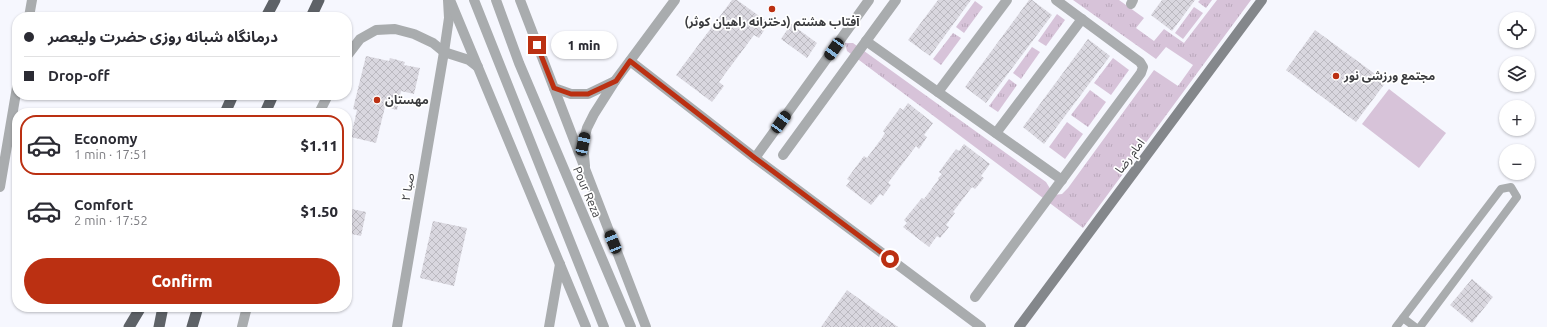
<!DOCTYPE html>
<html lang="en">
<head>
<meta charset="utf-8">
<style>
  :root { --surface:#fff; --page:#f2f2f3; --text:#2b2b33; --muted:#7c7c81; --line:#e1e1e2; --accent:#bb3012 }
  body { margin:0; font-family:Ubuntu,"Noto Sans Arabic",sans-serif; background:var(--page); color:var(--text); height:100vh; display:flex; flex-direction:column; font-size:15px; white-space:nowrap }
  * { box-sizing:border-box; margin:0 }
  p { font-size:13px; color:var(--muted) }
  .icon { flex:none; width:22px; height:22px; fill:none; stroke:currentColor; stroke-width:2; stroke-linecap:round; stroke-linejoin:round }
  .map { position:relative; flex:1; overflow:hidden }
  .side { position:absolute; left:12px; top:108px; width:340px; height:204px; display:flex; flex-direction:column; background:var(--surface); border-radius:16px; box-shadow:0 1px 3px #0004 }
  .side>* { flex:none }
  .guide { position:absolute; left:12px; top:12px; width:340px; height:88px; border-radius:16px; box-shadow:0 1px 3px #0004; display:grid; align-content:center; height:88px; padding:0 12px; background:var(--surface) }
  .fabs { position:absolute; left:1499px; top:12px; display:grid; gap:8px }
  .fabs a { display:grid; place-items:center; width:36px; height:36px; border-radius:50%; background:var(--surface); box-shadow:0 1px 3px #0004; font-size:20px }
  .end { position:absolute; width:18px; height:18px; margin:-9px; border:5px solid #bb3012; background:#fff; box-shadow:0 0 0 2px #fff }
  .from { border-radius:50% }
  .bubble { position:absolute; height:28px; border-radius:14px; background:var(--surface); box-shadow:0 1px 3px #0004; font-size:13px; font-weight:800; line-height:28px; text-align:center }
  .car { position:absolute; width:12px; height:24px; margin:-12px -6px; border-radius:5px; box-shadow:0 0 3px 1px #0007; background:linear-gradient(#222 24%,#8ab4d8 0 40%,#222 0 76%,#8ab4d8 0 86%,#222 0) }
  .guide b { display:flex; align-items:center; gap:14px; height:38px; font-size:15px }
  .guide b+b { border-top:1px solid var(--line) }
  .guide i { width:10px; height:10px; background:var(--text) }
  ul { padding:7px 0 0; list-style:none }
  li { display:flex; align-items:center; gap:12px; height:60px; margin:0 8px 6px; padding:0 4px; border:2px solid transparent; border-radius:16px }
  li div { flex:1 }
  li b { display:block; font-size:15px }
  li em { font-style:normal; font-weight:800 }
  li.active { border-color:var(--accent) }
  li>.icon { width:36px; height:36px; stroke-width:1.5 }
  .primary-button { display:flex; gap:8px; margin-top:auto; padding:8px 12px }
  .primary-button a { flex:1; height:46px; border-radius:24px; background:var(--accent); color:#fff; font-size:16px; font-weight:800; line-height:46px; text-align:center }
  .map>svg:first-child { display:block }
  .grass { fill:url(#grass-tufts) }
  .pitch { fill:#d7c3d9 }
  .building { fill:url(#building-cross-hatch) }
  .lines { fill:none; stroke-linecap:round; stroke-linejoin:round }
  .service { stroke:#a9acae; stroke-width:8 }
  .minor { stroke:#a9acae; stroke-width:10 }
  .tertiary { stroke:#a9acae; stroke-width:10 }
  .secondary { stroke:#84878b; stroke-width:10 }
  .trunk { stroke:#5e6267; stroke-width:11 }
  .route { stroke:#bb3012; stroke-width:5 }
  .poi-dot { fill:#bb3012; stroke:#fff; stroke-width:1.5 }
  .labels { text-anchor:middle; stroke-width:3.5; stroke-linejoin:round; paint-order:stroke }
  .poi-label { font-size:12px; font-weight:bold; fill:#3b3c3f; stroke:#fff; text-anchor:start }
  .street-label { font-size:12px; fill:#3b3c3f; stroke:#fff }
</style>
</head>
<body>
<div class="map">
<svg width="1547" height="327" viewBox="0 0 1547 327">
  <defs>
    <pattern id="grass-tufts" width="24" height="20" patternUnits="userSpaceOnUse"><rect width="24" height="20" fill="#d7c3d9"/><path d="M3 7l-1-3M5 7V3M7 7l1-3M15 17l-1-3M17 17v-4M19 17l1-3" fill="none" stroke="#b9a8bb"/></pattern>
    <pattern id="building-cross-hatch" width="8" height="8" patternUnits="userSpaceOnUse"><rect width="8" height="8" fill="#d9d7df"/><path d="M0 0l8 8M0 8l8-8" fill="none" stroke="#bbb9c0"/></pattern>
  </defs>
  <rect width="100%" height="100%" fill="#f6f7fe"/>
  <g class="grass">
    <path d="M1073 0H1119L1144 18 1136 28 1154 41 1164 29 1184 43 1217 0H1251L1083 228 847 51 845 43H853L1046 182 1054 195 1062 194 1068 188 1154 70 1178 86 1193 65 1166 47 1156 59Z"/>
    <path d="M1200 0H1212L1206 8 1198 2Z"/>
    <path d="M975 1 983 7 964 33 956 27Z"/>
    <path d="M1194 7 1203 13 1183 39 1175 33Z"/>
    <path d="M1057 14 1065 20 1046 46 1038 41Z"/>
    <path d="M953 33 961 38 941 65 933 59Z"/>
    <path d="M1032 47 1040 52 1021 79 1013 73Z"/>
    <path d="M1113 58 1129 70 1111 95 1094 83Z"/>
    <path d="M1009 79 1017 85 998 112 989 106Z"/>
    <path d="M1090 90 1106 102 1088 127 1071 115Z"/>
    <path d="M1067 122 1083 134 1065 159 1049 147Z"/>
  </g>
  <path class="pitch" d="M1389 89 1446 133 1419 168 1362 124Z"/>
  <g class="building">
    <path d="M732 0H737L769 23 759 38 754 35 719 82 724 86 712 102 676 75Z"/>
    <path d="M938 0H971L930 56 908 40Z"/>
    <path d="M1029 0H1032L1052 15 986 103 965 87Z"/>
    <path d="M1162 0H1195L1172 31 1151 15Z"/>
    <path d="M791 24 817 43 807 58 781 39Z"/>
    <path d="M1315 30 1386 82 1356 122 1286 70Z"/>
    <path d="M1088 39 1110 56 1044 144 1023 127Z"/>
    <path d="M366 56 389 61 390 58 405 62 404 65 420 68 414 94 401 91 397 110 385 107 376 143 351 137 357 110 353 109Z"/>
    <path d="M908 103 933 123 924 135 927 137 919 149 916 146 897 171 888 183 891 185 883 196 880 194 871 205 846 186 850 181 847 179 864 156 867 158 882 138 885 133 883 131 900 108 903 110Z"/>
    <path d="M964 144 990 164 981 176 984 178 975 189 972 187 953 212 955 213 946 225 949 227 940 238 937 236 929 247 903 227 907 223 904 220 922 198 924 199 939 179 938 178 942 174 939 172 956 149 959 151Z"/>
    <path d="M347 208 366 212 361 236 347 233Z"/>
    <path d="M433 221 467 228 454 286 420 278Z"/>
    <path d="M1472 279 1493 297 1472 323 1450 305Z"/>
    <path d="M847 290 898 327H821Z"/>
  </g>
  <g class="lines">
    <g class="service">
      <path d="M1403 318 1415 327"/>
      <path d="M1396 327 1501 189 1511 187 1517 197 1420 327"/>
    </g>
    <g class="minor">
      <path d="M1131 4 1133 0"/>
      <path d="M29 17 32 0"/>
      <path d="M866 41 1062 180"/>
      <path d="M347 56 360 39 376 30 395 29 414 34 433 43 444 52 469 60 478 67"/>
      <path d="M630 61 755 158 981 327"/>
      <path d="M554 88 571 94H588L615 81"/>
      <path d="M938 92 1007 0"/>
      <path d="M319 113 328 95"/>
      <path d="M996 133 1082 19"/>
      <path d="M783 155 896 0"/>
      <path d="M755 158 869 0"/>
      <path d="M585 166 583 144 587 128 594 114 615 81 675 0"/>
      <path d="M0 187 17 87"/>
      <path d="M975 297 1141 73 1143 67 1140 62 1056 0"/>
      <path d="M242 327 247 307"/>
      <path d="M397 327 444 52 449 18 448 0"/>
      <path d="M549 327 560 264"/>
    </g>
    <g class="tertiary">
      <path d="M450 0 586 327"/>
      <path d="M474 0 604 327"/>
      <path d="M496 0 519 63 631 327"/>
      <path d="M520 0 646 327"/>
    </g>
    <path class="secondary" d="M1019 327 1262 0"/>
    <g class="trunk">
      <path d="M266 17 275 0"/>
      <path d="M311 17 319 0"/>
      <path d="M225 113 233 95"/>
      <path d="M265 113 273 95"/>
      <path d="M129 327 141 307"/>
      <path d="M159 327 163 307"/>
      <path d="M192 327 198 307"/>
    </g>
  </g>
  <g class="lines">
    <path class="route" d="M537 45 554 88 571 94H588L616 81 630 61 755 158 890 259"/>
  </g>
  <g class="poi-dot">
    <circle cx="772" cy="9" r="4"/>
    <circle cx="1336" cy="76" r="4"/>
    <circle cx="377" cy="100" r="4"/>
  </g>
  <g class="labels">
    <g class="poi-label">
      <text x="772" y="26" text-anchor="middle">آفتاب هشتم (دخترانه راهیان کوثر)</text>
      <text x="1344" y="80">مجتمع ورزشی نور</text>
      <text x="385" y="104">مهستان</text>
    </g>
    <g class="street-label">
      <text transform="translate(1130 156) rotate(-53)" y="4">امام رضا</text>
      <text transform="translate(408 187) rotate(-80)" y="4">صبا ۲</text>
      <text transform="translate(587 192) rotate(67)" y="4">Pour Reza</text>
    </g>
  </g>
</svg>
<div class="fabs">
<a><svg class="icon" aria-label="locate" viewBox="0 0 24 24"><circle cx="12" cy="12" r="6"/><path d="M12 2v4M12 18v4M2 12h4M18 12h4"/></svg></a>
<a><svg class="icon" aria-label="layers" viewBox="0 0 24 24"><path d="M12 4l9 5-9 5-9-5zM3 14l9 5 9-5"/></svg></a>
<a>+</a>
<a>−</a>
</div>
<i class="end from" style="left:890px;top:259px"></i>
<i class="end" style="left:537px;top:45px"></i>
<div class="bubble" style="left:551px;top:31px;width:66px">1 min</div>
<i class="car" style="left:834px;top:49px;rotate:215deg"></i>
<i class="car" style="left:781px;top:122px;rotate:36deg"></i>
<i class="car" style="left:583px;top:144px;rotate:12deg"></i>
<i class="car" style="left:613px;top:242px;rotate:338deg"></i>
<div class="guide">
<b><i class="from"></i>درمانگاه شبانه روزی حضرت ولیعصر</b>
<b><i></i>Drop-off</b>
</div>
<section class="side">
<ul>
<li class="active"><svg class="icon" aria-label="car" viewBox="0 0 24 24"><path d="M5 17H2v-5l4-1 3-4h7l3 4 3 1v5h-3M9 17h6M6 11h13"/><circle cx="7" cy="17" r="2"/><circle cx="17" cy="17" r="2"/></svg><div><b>Economy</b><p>1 min · 17:51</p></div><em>$1.11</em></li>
<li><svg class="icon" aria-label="car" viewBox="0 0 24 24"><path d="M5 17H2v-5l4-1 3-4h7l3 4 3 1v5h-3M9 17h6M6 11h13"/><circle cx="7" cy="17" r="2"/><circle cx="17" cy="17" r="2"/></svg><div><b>Comfort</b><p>2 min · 17:52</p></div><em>$1.50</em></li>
</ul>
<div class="primary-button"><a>Confirm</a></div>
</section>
</div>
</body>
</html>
